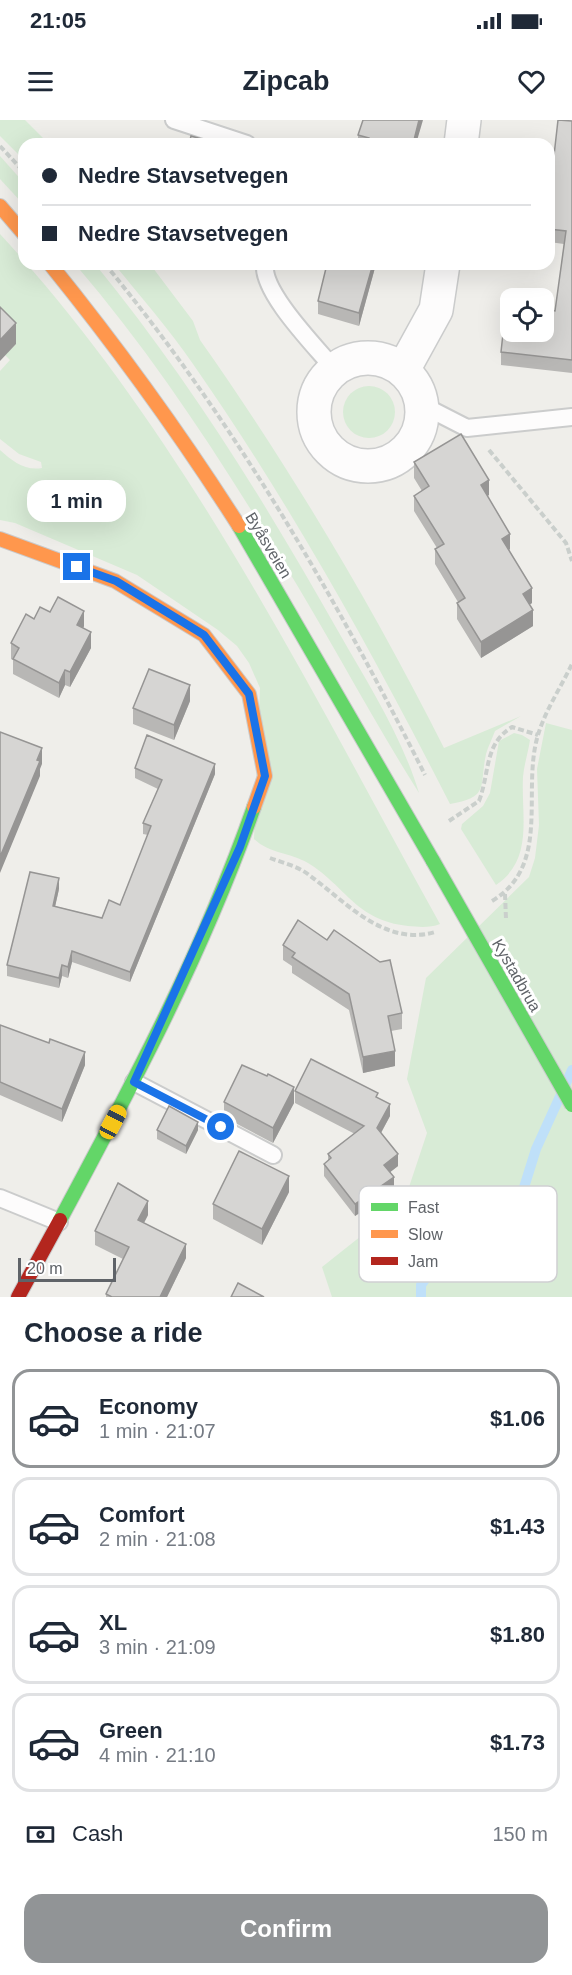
<!DOCTYPE html>
<html lang="en">
<head>
<meta charset="utf-8">
<style>
  :root { --surface:#fff; --page:#f2f2f3; --text:#1f2937; --muted:#747a83; --line:#e0e1e3; --accent:#919496 }
  body { margin:0; font-family:Helvetica,sans-serif; background:var(--page); color:var(--text); height:100vh; display:flex; flex-direction:column; font-size:22px; white-space:nowrap }
  * { box-sizing:border-box; margin:0 }
  p { font-size:20px; color:var(--muted) }
  .icon { flex:none; width:33px; height:33px; fill:none; stroke:currentColor; stroke-width:2; stroke-linecap:round; stroke-linejoin:round }
  .map { position:relative; height:1177px; overflow:hidden }
  .details { display:flex; flex-direction:column; background:var(--surface); flex:1 }
  .details>* { flex:none }
  .guide { position:absolute; left:18px; top:18px; width:537px; height:132px; border-radius:18px; box-shadow:0 6px 24px #0002; display:grid; align-content:center; height:132px; padding:0 24px; background:var(--surface) }
  .controls { position:absolute; left:500px; top:168px; display:grid; gap:12px }
  .controls a { display:grid; place-items:center; width:54px; height:54px; border-radius:12px; background:var(--surface); box-shadow:0 6px 24px #0002; font-size:30px }
  .scale { position:absolute; left:18px; bottom:15px; width:98px; box-sizing:border-box; padding-left:6px; border:3px solid #5f6368; border-top:0; font-size:16px; line-height:21px; white-space:nowrap; color:#5f6368; -webkit-text-stroke:4px #fff; paint-order:stroke }
  .end { position:absolute; width:27px; height:27px; margin:-14px; border:8px solid #1a73e8; background:#fff; box-shadow:0 0 0 3px #fff }
  .from { border-radius:50% }
  .bubble { position:absolute; height:42px; border-radius:18px; background:var(--surface); box-shadow:0 6px 24px #0002; font-size:20px; font-weight:600; line-height:42px; text-align:center }
  .car { position:absolute; width:18px; height:36px; margin:-18px -9px; border-radius:8px; box-shadow:0 0 4px 2px #0007; background:linear-gradient(#f5c518 24%,#345 0 40%,#f5c518 0 76%,#345 0 86%,#f5c518 0) }
  .guide b { display:flex; align-items:center; gap:21px; height:57px; font-size:22px }
  .guide b+b { border-top:2px solid var(--line) }
  .guide i { width:15px; height:15px; background:var(--text) }
  ul { padding:0; list-style:none }
  li { display:flex; align-items:center; gap:18px; height:99px; margin:0 12px 9px; padding:0 12px; border:3px solid var(--line); border-radius:18px }
  li div { flex:1 }
  li b { display:block; font-size:22px }
  li em { font-style:normal; font-weight:600 }
  li.on { border-color:var(--accent) }
  li>.icon { width:54px; height:54px; stroke-width:1.5 }
  h2 { padding:0 24px; font-size:27px; line-height:72px }
  .pay { display:flex; align-items:center; gap:15px; height:66px; padding:0 24px; font-size:22px }
  .pay p { margin-inline-start:auto }
  .cta { display:flex; gap:12px; margin-top:auto; padding:12px 24px }
  .cta a { flex:1; height:69px; border-radius:18px; background:var(--accent); color:#fff; font-size:24px; font-weight:600; line-height:69px; text-align:center }
  .status { display:flex; justify-content:space-between; align-items:center; height:42px; padding:0 30px; background:var(--surface); direction:ltr }
  .status svg { height:16px; fill:currentColor }
  header { display:flex; justify-content:space-between; align-items:center; height:78px; padding:0 24px; background:var(--surface); font-size:27px; font-weight:600 }
  .map>svg:first-child { display:block }
  .green { fill:#d8ebd6 }
  .lines { fill:none; stroke-linecap:round; stroke-linejoin:round }
  .stream { stroke:#bfe0f9; stroke-width:10 }
  .lane-casing { stroke:#cbcccc; stroke-width:20 }
  .street-casing { stroke:#cbcccc; stroke-width:36 }
  .fast-casing { stroke:#cacacb; stroke-width:16 }
  .slow-casing { stroke:#cacacb; stroke-width:16 }
  .jam-casing { stroke:#cacacb; stroke-width:16 }
  .path { stroke:#cacfcc; stroke-width:4; stroke-dasharray:6 3; stroke-linecap:butt }
  .lane { stroke:#fdfcfc; stroke-width:16 }
  .street { stroke:#fdfcfc; stroke-width:33 }
  .fast { stroke:#63d668; stroke-width:14 }
  .slow { stroke:#ff974d; stroke-width:14 }
  .jam { stroke:#b3261e; stroke-width:14 }
  .fast-bridge-casing { stroke:#cacacb; stroke-width:16; stroke-linecap:butt }
  .fast-bridge { stroke:#63d668; stroke-width:14 }
  .wall { fill:#b8b7b5 }
  .shaded-wall { fill:#969594 }
  .building { fill:#d6d5d3; stroke:#969594; stroke-width:1.5 }
  .route { stroke:#1a73e8; stroke-width:8 }
  .labels { text-anchor:middle; stroke-width:6; stroke-linejoin:round; paint-order:stroke }
  .street-label { font-size:16px; fill:#5f6368; stroke:#fff }
  .key { fill:#fff; stroke:#cfd0d2; stroke-width:1.5 }
  .key-label { font-size:16px; fill:#5f6368 }
</style>
</head>
<body>
<div class="status"><b>21:05</b><svg viewBox="0 0 49 12"><path d="M0 12V9h3v3zM5 12V6h3v6zM10 12V3h3v9zM15 12V0h3v12zM26 1h20v11H26zM47 4h2v5h-2z"/></svg></div>
<header><svg class="icon" aria-label="menu" viewBox="0 0 24 24"><path d="M4 6h16M4 12h16M4 18h16"/></svg>Zipcab<svg class="icon" aria-label="heart" viewBox="0 0 24 24"><path d="M12 20l-8-8c-3-5 5-10 8-4 3-6 11-1 8 4z"/></svg></header>
<div class="map">
<svg width="572" height="1177" viewBox="0 0 572 1177">
  <rect width="100%" height="100%" fill="#efeeea"/>
  <g class="green">
    <path d="M0 0H25L49 24H24V40L0 16Z"/>
    <path d="M0 36 24 63V85L0 59Z"/>
    <path d="M0 114C185 314 308 566 440 804 430 808 419 807 408 806 355 800 347 767 308 743 289 732 270 734 254 719L260 568 249 543 237 526 218 510 137 455 15 403 0 400V330C12 341 25 351 42 348L41 342 19 334 0 319V251L10 240 5 235 16 224 0 208Z"/>
    <path d="M75 144H95C189 259 265 382 338 511 368 564 401 614 419 673 371 597 330 518 283 442 220 338 154 236 75 144Z"/>
    <path d="M114 144H150L193 201 200 220C291 349 373 487 444 628L521 596 495 611C492 619 488 627 486 634 479 667 490 677 450 684 373 533 290 383 193 244 169 209 141 177 114 144Z"/>
    <circle cx="369" cy="292" r="26"/>
    <path d="M546 603 572 610V1177H332L322 1147 404 1082 427 1013 407 959 426 858 529 757 535 738 539 705 537 649Z"/>
    <path d="M514 613 522 615 530 620C528 633 524 645 523 657 521 697 534 739 496 765L461 709 462 704 483 686 490 673 499 621Z"/>
  </g>
  <g class="lines">
    <path class="stream" d="M421 1177V1165L453 1121 482 1110 512 1106 536 1029 572 950"/>
    <g class="lane-casing">
      <g id="lane">
        <path d="M174 0 247 24"/>
        <path d="M265 144C261 172 317 228 335 250"/>
        <path d="M422 285 467 308 572 297"/>
        <path d="M134 962 273 1035"/>
        <path d="M0 1078 59 1102"/>
      </g>
    </g>
    <g class="street-casing">
      <g id="street">
        <path d="M461 24 464 0"/>
        <circle cx="368" cy="292" r="54"/>
        <path d="M403 250 436 190 443 144"/>
      </g>
    </g>
    <g class="fast-casing">
      <g id="fast">
        <path d="M239 406 433 741"/>
        <path d="M60 1100C132 966 204 830 254 687"/>
      </g>
    </g>
    <g class="slow-casing">
      <g id="slow">
        <path d="M0 86 24 114"/>
        <path d="M50 144C118 228 181 315 239 406"/>
        <path d="M0 419 115 461 204 515 249 574 265 656 254 687"/>
      </g>
    </g>
    <g class="jam-casing">
      <path id="jam" d="M18 1177 60 1100"/>
    </g>
    <g class="path">
      <path d="M0 26 24 52"/>
      <path d="M105 144C233 299 335 476 425 655"/>
      <path d="M489 330 566 423 572 441"/>
      <path d="M449 701 479 681C490 652 484 624 512 607L538 615"/>
      <path d="M270 738C283 743 298 746 309 755 345 781 384 827 435 812"/>
      <path d="M505 774 506 799"/>
      <path d="M492 781C552 745 521 671 538 615 545 591 561 567 572 544"/>
    </g>
    <use href="#lane" class="lane"/>
    <use href="#street" class="street"/>
    <use href="#fast" class="fast"/>
    <use href="#slow" class="slow"/>
    <use href="#jam" class="jam"/>
    <g class="fast-bridge-casing">
      <path id="fast-bridge" d="M433 741 572 985"/>
    </g>
    <use href="#fast-bridge" class="fast-bridge"/>
  </g>
  <g class="wall">
    <path d="M572 1V253L501 245V232L555 191 564 124 549 122V80Z"/>
    <path d="M358 15 416 24H358Z"/>
    <path d="M327 144H376L359 206 318 194V181Z"/>
    <path d="M414 342 489 375 487 376 510 429 509 430 532 483 529 485 533 506 481 538 457 499V483L458 482 435 444V429L437 428 414 391V376L422 371 414 358Z"/>
    <path d="M50 492 84 506 83 509 91 528 70 567 65 565 59 578 13 554V540L11 539V523L34 499Z"/>
    <path d="M190 581 174 620 133 604V588Z"/>
    <path d="M135 648 215 654 130 862 72 842 68 858 62 856 59 868 7 856V845L59 769 55 786 102 798 120 785 148 715 143 714V703L158 669 135 658Z"/>
    <path d="M283 825 402 893V909L391 911 395 946 363 953 349 890 292 853V846L283 840Z"/>
    <path d="M0 905 85 945 62 1002 0 975Z"/>
    <path d="M295 971 378 978 390 996 381 1013 398 1046 390 1052 394 1070 355 1096 324 1056V1044L328 1041V1034L355 1014 295 983Z"/>
    <path d="M224 982 294 983 273 1023 224 997Z"/>
    <path d="M157 1010H198L186 1034 157 1019Z"/>
    <path d="M289 1072 262 1125 213 1099V1084Z"/>
    <path d="M148 1095 144 1103 186 1138 167 1177H106V1174L123 1139 95 1125V1111Z"/>
  </g>
  <g class="shaded-wall">
    <path d="M419 0H423L416 24H413Z"/>
    <path d="M373 144H376L359 206V193Z"/>
    <path d="M16 203V224L0 241V220Z"/>
    <path d="M489 360V375L481 380V365Z"/>
    <path d="M510 414V429L502 434V419Z"/>
    <path d="M532 468V483L523 489V474Z"/>
    <path d="M533 490V506L481 538V522Z"/>
    <path d="M84 491V506L77 521V505Z"/>
    <path d="M91 512V528L70 567V552Z"/>
    <path d="M65 550V565L59 578V563Z"/>
    <path d="M190 565V581L174 620V605Z"/>
    <path d="M42 628V644L40 649V656L0 753V737Z"/>
    <path d="M215 644V654L130 862V852Z"/>
    <path d="M59 758V769L53 796V786Z"/>
    <path d="M72 831V842L68 858V847Z"/>
    <path d="M62 845V856L59 868V858Z"/>
    <path d="M395 931V946L363 953V937Z"/>
    <path d="M85 932V945L62 1002V989Z"/>
    <path d="M294 967V983L273 1023V1008Z"/>
    <path d="M390 984V996L377 1020V1008Z"/>
    <path d="M198 1002V1010L186 1034V1026Z"/>
    <path d="M398 1034V1046L384 1057V1045Z"/>
    <path d="M289 1056V1072L262 1125V1109Z"/>
    <path d="M394 1057V1070L355 1096V1084Z"/>
    <path d="M148 1081V1095L138 1114V1100Z"/>
    <path d="M186 1124V1138L167 1177H160Z"/>
  </g>
  <g class="building">
    <path d="M363 0H419L413 24H367L369 18 358 15Z"/>
    <path d="M558 0 572 1V240L501 232 506 186H510V212H543V189L555 191 566 111 549 109V80Z"/>
    <path d="M191 16 219 24H189Z"/>
    <path d="M327 144H373L359 193 318 181Z"/>
    <path d="M0 187 16 203 0 220Z"/>
    <path d="M461 314 489 360 481 365 510 414 502 419 532 468 523 474 533 490 481 522 457 483 465 478 435 429 444 424 414 376 429 366 414 342Z"/>
    <path d="M58 477 84 491 77 505 91 512 70 552 65 550 59 563 13 539 19 528 11 523 26 494 34 499 40 487 50 492Z"/>
    <path d="M149 549 190 565 174 605 133 588Z"/>
    <path d="M0 612 42 628 37 640 40 641 0 737Z"/>
    <path d="M147 615 215 644 130 852 72 831 68 847 62 845 59 858 7 845 30 752 59 758 53 786 102 798 109 780 120 785 151 706 143 703 162 660 135 648Z"/>
    <path d="M298 800 327 820 334 810 380 842 390 840 402 893 388 896 395 931 363 937 349 874 292 837 295 833 283 825Z"/>
    <path d="M0 905 49 923 50 919 85 932 62 989 0 962Z"/>
    <path d="M311 939 378 973 376 977 390 984 377 1008 398 1034 384 1045 394 1057 355 1084 324 1044 331 1038 328 1034 364 1006 295 971Z"/>
    <path d="M242 945 267 956 268 954 294 967 273 1008 224 982Z"/>
    <path d="M169 986 198 1002 186 1026 157 1010Z"/>
    <path d="M239 1031 289 1056 262 1109 213 1084Z"/>
    <path d="M118 1063 148 1081 138 1100 186 1124 160 1177H112L106 1174 129 1127 95 1111Z"/>
    <path d="M238 1163 264 1177H231Z"/>
  </g>
  <g class="lines">
    <path class="route" d="M77 447 116 461 204 515 249 574 265 656 240 727 134 962 221 1007"/>
  </g>
  <g class="labels">
    <g class="street-label">
      <text transform="translate(269 425) rotate(59)" y="6">Byåsveien</text>
      <text transform="translate(517 855) rotate(60)" y="6">Kystadbrua</text>
    </g>
  </g>
  <rect x="359" y="1066" width="198" height="96" rx="9" class="key"/>
  <rect x="371" y="1083" width="27" height="8" fill="#63d668"/>
  <rect x="371" y="1110" width="27" height="8" fill="#ff974d"/>
  <rect x="371" y="1137" width="27" height="8" fill="#b3261e"/>
  <g class="key-label">
    <text x="408" y="1093">Fast</text>
    <text x="408" y="1120">Slow</text>
    <text x="408" y="1147">Jam</text>
  </g>
</svg>
<div class="controls">
<a><svg class="icon" aria-label="locate" viewBox="0 0 24 24"><circle cx="12" cy="12" r="6"/><path d="M12 2v4M12 18v4M2 12h4M18 12h4"/></svg></a>
</div>
<div class="scale">20 m</div>
<i class="end from" style="left:221px;top:1007px"></i>
<i class="end" style="left:77px;top:447px"></i>
<div class="bubble" style="left:27px;top:360px;width:99px">1 min</div>
<i class="car" style="left:113px;top:1002px;rotate:28deg"></i>
<div class="guide">
<b><i class="from"></i>Nedre Stavsetvegen</b>
<b><i></i>Nedre Stavsetvegen</b>
</div>
</div>
<section class="details">
<h2>Choose a ride</h2>
<ul>
<li class="on"><svg class="icon" aria-label="car" viewBox="0 0 24 24"><path d="M5 17H2v-5l4-1 3-4h7l3 4 3 1v5h-3M9 17h6M6 11h13"/><circle cx="7" cy="17" r="2"/><circle cx="17" cy="17" r="2"/></svg><div><b>Economy</b><p>1 min · 21:07</p></div><em>$1.06</em></li>
<li><svg class="icon" aria-label="car" viewBox="0 0 24 24"><path d="M5 17H2v-5l4-1 3-4h7l3 4 3 1v5h-3M9 17h6M6 11h13"/><circle cx="7" cy="17" r="2"/><circle cx="17" cy="17" r="2"/></svg><div><b>Comfort</b><p>2 min · 21:08</p></div><em>$1.43</em></li>
<li><svg class="icon" aria-label="car" viewBox="0 0 24 24"><path d="M5 17H2v-5l4-1 3-4h7l3 4 3 1v5h-3M9 17h6M6 11h13"/><circle cx="7" cy="17" r="2"/><circle cx="17" cy="17" r="2"/></svg><div><b>XL</b><p>3 min · 21:09</p></div><em>$1.80</em></li>
<li><svg class="icon" aria-label="car" viewBox="0 0 24 24"><path d="M5 17H2v-5l4-1 3-4h7l3 4 3 1v5h-3M9 17h6M6 11h13"/><circle cx="7" cy="17" r="2"/><circle cx="17" cy="17" r="2"/></svg><div><b>Green</b><p>4 min · 21:10</p></div><em>$1.73</em></li>
</ul>
<div class="pay"><svg class="icon" aria-label="cash" viewBox="0 0 24 24"><path d="M3 7h18v10H3z"/><circle cx="12" cy="12" r="2"/></svg>Cash<p>150 m</p></div>
<div class="cta"><a>Confirm</a></div>
</section>
</body>
</html>
